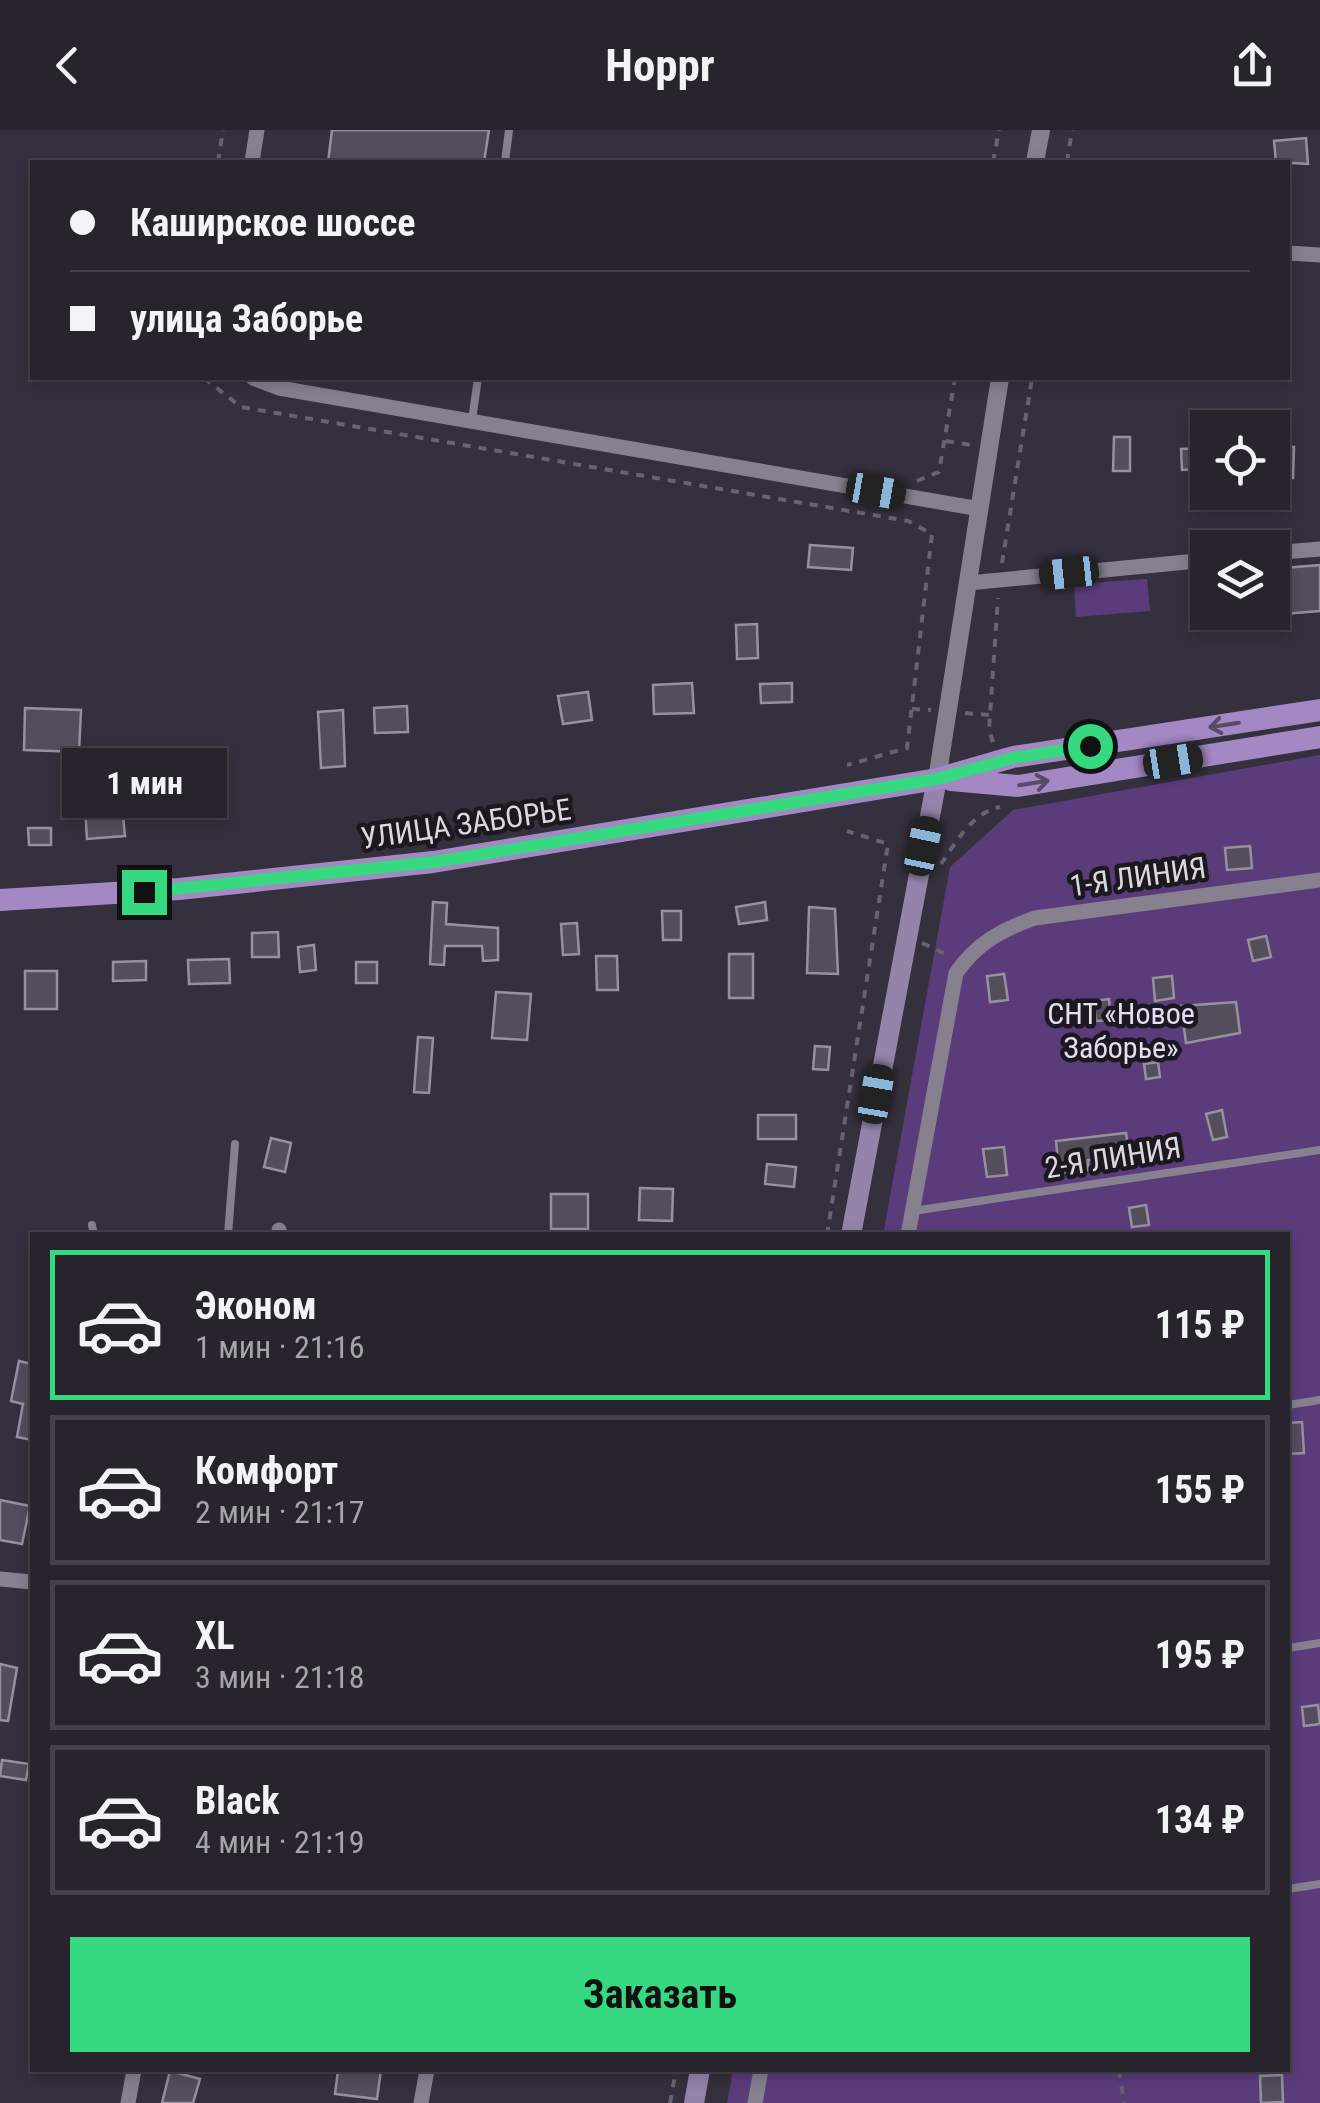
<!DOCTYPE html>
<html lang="ru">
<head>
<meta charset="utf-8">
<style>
  :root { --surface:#28242e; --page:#302c36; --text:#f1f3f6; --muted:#a5a4aa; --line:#44414a; --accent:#36d880 }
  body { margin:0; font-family:"Roboto Condensed",sans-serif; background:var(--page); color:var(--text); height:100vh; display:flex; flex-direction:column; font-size:38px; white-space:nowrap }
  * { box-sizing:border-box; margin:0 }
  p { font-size:32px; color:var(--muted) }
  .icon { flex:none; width:55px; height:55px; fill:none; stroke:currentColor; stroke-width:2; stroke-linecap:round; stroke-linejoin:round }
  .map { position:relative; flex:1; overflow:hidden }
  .sheet { position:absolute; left:30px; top:1102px; width:1260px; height:840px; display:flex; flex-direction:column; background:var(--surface); border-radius:0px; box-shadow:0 5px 15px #0003,0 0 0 2px var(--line) }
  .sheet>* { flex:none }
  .top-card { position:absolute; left:30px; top:30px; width:1260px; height:220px; border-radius:0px; box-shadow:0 5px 15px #0003,0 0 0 2px var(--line); display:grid; align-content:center; height:220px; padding:0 40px; background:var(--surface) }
  .controls { position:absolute; left:1190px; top:280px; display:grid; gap:20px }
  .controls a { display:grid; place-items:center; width:100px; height:100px; border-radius:0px; background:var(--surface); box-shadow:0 5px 15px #0003,0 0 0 2px var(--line); font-size:50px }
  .end { position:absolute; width:45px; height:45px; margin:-22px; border:12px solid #36d880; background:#111; box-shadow:0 0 0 5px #111 }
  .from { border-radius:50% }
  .bubble { position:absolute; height:70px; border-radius:0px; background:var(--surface); box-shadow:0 5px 15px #0003,0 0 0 2px var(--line); font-size:32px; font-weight:700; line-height:70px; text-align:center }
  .car { position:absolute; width:30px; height:60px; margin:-30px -15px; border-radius:12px; box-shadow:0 0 8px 2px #0007; background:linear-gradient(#222 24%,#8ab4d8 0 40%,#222 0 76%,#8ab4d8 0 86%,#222 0) }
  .top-card b { display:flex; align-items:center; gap:35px; height:95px; font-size:38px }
  .top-card b+b { border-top:2px solid var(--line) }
  .top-card i { width:25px; height:25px; background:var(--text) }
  ul { padding:18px 0 0; list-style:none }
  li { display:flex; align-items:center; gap:30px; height:150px; margin:0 20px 15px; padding:0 20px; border:5px solid var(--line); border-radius:0px }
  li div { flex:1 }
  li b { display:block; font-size:38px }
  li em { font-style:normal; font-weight:700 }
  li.current { border-color:var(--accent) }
  li>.icon { width:90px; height:90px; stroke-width:1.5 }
  .action { display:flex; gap:20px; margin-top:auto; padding:20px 40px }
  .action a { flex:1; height:115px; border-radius:0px; background:var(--accent); color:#111; font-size:40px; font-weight:700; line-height:115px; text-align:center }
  header { display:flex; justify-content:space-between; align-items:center; height:130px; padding:0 40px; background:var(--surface); font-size:45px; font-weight:700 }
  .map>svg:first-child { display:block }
  .green { fill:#5a3c7b }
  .building { fill:#544e5c; stroke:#96909f; stroke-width:2.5 }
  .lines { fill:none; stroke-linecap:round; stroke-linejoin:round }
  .path { stroke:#68636f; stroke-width:4; stroke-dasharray:8 8; stroke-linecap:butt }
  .service { stroke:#86808f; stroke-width:8 }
  .minor { stroke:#86808f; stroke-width:15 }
  .tertiary { stroke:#86808f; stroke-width:18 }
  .secondary { stroke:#9584aa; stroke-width:20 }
  .primary { stroke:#a388c4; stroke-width:22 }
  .oneway { stroke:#584b69 }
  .route { stroke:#36d880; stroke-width:12 }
  .labels { text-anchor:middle; stroke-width:9; stroke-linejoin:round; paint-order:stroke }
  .street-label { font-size:30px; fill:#dcd8e1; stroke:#1b191f }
  .park-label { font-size:30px; fill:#e5ddf1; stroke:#1b191f }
</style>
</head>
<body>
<header><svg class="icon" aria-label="back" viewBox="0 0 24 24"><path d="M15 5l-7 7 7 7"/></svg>Hoppr<svg class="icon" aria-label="share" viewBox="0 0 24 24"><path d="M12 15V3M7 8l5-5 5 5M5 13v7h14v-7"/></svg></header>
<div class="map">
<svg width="1320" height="1973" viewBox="0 0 1320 1973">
  <rect width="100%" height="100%" fill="#35303d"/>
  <g class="green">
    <path d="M1147 449 1150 481 1076 487 1074 454Z"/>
    <path d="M1320 625V1973H727L733 1940H1288V1105H883L950 737 1013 680Z"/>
  </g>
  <g class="building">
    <path d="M332 0H489L484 32H328Z"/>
    <path d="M1306 8 1308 34 1276 32 1274 11Z"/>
    <path d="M1114 307H1130V341H1113Z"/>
    <path d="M1276 316 1294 317 1293 348 1276 347Z"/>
    <path d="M1206 318 1207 338 1182 340 1181 319Z"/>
    <path d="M810 415 853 418 851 440 808 437Z"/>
    <path d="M1320 435V481L1272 485V439Z"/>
    <path d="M1208 444V491L1193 492 1190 446Z"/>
    <path d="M757 494 758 528 737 529 736 495Z"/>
    <path d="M692 553 694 583 654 584 653 555Z"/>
    <path d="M792 553V572L761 573 760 554Z"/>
    <path d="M588 562 592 590 563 594 558 566Z"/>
    <path d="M407 576 408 602 375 603 374 578Z"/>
    <path d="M25 578 81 580 79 622 24 620Z"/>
    <path d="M343 580 345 636 321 638 318 582Z"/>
    <path d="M122 675 125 706 87 709 85 678Z"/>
    <path d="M28 698H51V715H29Z"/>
    <path d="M1250 716 1252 738 1227 740 1225 718Z"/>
    <path d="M433 772 447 773 446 794 498 798V830L483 831 482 816H445L444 835 430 834Z"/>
    <path d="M765 772 767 790 739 794 736 777Z"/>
    <path d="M809 777 835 779 838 844 807 843Z"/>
    <path d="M662 781H681V810H663Z"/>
    <path d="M577 793 579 824 563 825 561 794Z"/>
    <path d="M278 802 279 827H252V803Z"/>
    <path d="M1266 806 1271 827 1253 831 1248 810Z"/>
    <path d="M314 815 316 840 300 842 298 817Z"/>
    <rect x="729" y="824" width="24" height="44"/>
    <path d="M596 826H617L618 860H597Z"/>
    <path d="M229 829 230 853 189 854 188 830Z"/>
    <path d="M146 831V850L113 851V832Z"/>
    <rect x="356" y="832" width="21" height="21"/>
    <rect x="25" y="841" width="32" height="38"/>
    <path d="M1004 844 1008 870 990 872 987 846Z"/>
    <path d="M1172 846 1174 868 1155 871 1153 848Z"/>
    <path d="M496 862 531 864 527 910 492 908Z"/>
    <path d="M1109 869 1111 890 1096 891 1094 871Z"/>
    <path d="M1236 872 1240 903 1186 913 1181 876Z"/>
    <path d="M418 907 433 908 429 963 414 962Z"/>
    <path d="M815 916 830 917 828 940 813 939Z"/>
    <path d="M1158 932 1160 947 1146 949 1144 934Z"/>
    <path d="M1222 980 1227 1007 1213 1010 1206 984Z"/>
    <rect x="758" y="985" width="38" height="24"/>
    <path d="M1126 1003 1129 1025 1088 1030V1040L1059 1043 1056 1011Z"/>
    <path d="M271 1008 291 1013 285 1042 264 1037Z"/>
    <path d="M1004 1017 1007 1045 987 1047 983 1019Z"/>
    <path d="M767 1034 796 1037 794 1057 765 1054Z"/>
    <path d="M640 1058 673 1059 672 1091 639 1090Z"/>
    <rect x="551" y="1064" width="37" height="35"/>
    <path d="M1146 1075 1149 1095 1132 1097 1129 1078Z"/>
    <path d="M19 1231 32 1234V1310L17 1307 23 1274 11 1271Z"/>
    <path d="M1302 1292 1304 1323 1288 1324V1293Z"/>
    <path d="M0 1370 30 1376 22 1414 0 1410Z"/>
    <path d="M0 1534 17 1538 8 1591 0 1590Z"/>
    <path d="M1318 1575 1320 1594 1304 1596 1302 1577Z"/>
    <path d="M2 1630 29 1634 26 1650 0 1646Z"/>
    <path d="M338 1940H381L377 1969 335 1964Z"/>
    <path d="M170 1941 200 1949 193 1973H162Z"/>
    <path d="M1282 1945 1283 1972 1261 1973 1260 1946Z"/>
  </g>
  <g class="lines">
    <g class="path">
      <path d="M218 32 223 0"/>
      <path d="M993 32 999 0"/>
      <path d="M1067 32 1072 0"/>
      <path d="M204 248 241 277 908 391 932 404 907 618 847 635"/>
      <path d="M946 311 971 315"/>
      <path d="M917 351 939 342 955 248"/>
      <path d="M1002 433 1032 248"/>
      <path d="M912 579 931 580"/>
      <path d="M965 583 990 585"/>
      <path d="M993 612 989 600 998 468"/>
      <path d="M941 734C956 712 973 682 1000 677"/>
      <path d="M922 813 950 826"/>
      <path d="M827 1105 888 714 847 701"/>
      <path d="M1119 1940 1124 1973"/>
      <path d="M670 1973 676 1940"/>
    </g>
    <g class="service">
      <path d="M505 32 509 0"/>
      <path d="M472 290 478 248"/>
      <path d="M913 1081 1320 1020"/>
      <path d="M92 1095 94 1105"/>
      <path d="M228 1105 235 1014"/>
      <path d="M1288 1275 1320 1270"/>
      <path d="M1288 1518 1320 1513"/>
      <path d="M1288 1759 1320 1754"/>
    </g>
    <g class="minor">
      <path d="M252 32 257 0"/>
      <path d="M1288 123 1320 125"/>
      <path d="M253 248 279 258 980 379"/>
      <path d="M1272 423 1320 419"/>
      <path d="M968 453 1208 430"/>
      <path d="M279 1100 280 1105"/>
      <path d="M908 1105 956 843C977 813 1001 800 1035 788L1320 750"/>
      <path d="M0 1449 32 1452"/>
      <path d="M128 1973 134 1940"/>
      <path d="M421 1973 427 1940"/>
      <path d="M755 1973 761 1940"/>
    </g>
    <g class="tertiary">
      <path d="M1035 32 1041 0"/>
      <path d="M937 649 1000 248"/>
    </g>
    <g class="secondary">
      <path d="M851 1105 937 649"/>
      <path d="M694 1973 700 1940"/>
    </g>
    <g class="primary">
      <path d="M951 650 1018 656 1320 607"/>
      <path d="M0 770 179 759 433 732 937 649 1013 627 1320 580"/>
    </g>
  </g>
  <defs><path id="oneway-shaft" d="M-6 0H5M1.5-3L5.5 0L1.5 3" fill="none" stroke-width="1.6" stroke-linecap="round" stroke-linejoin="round" transform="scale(2.5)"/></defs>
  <g class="oneway">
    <use href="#oneway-shaft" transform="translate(1224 595) rotate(171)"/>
    <use href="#oneway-shaft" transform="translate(1034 653) rotate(-9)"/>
  </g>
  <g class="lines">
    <path class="route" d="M144 762 434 732 937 649 1013 628 1090 616"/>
  </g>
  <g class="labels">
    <g class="street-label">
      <text transform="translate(466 694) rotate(-8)" y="10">УЛИЦА ЗАБОРЬЕ</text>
      <text transform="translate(1138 747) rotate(-8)" y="10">1-Я ЛИНИЯ</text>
      <text transform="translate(1113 1028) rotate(-9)" y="10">2-Я ЛИНИЯ</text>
    </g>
    <g class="park-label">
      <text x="1121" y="894">СНТ «Новое<tspan x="1121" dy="34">Заборье»</tspan></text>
    </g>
  </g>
</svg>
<div class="controls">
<a><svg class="icon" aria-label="locate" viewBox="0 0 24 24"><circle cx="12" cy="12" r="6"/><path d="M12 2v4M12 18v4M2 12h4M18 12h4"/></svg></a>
<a><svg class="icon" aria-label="layers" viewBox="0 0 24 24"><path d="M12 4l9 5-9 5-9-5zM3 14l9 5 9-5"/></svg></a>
</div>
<i class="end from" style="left:1090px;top:616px"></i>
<i class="end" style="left:144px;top:762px"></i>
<div class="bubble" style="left:62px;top:618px;width:165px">1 мин</div>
<i class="car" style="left:876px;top:361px;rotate:100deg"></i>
<i class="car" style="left:1069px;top:443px;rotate:264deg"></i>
<i class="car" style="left:1173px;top:631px;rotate:81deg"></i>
<i class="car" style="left:923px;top:716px;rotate:12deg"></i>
<i class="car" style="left:876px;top:964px;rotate:10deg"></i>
<div class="top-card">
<b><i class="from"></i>Каширское шоссе</b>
<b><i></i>улица Заборье</b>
</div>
<section class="sheet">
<ul>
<li class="current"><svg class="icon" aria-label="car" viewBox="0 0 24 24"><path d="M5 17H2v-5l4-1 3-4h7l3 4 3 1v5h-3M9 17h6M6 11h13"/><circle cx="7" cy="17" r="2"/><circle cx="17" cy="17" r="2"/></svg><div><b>Эконом</b><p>1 мин · 21:16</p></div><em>115 ₽</em></li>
<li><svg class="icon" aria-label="car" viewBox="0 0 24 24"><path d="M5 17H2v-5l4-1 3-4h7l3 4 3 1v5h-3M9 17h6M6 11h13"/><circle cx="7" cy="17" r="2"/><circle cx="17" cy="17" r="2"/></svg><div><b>Комфорт</b><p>2 мин · 21:17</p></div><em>155 ₽</em></li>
<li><svg class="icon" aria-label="car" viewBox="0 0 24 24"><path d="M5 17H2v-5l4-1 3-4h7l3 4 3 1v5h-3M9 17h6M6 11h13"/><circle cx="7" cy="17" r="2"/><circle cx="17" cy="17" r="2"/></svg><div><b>XL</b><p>3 мин · 21:18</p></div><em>195 ₽</em></li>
<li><svg class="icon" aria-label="car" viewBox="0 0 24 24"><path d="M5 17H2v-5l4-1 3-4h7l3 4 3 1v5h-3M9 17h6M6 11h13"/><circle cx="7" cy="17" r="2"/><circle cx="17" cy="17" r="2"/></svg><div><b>Black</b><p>4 мин · 21:19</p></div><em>134 ₽</em></li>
</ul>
<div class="action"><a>Заказать</a></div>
</section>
</div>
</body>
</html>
